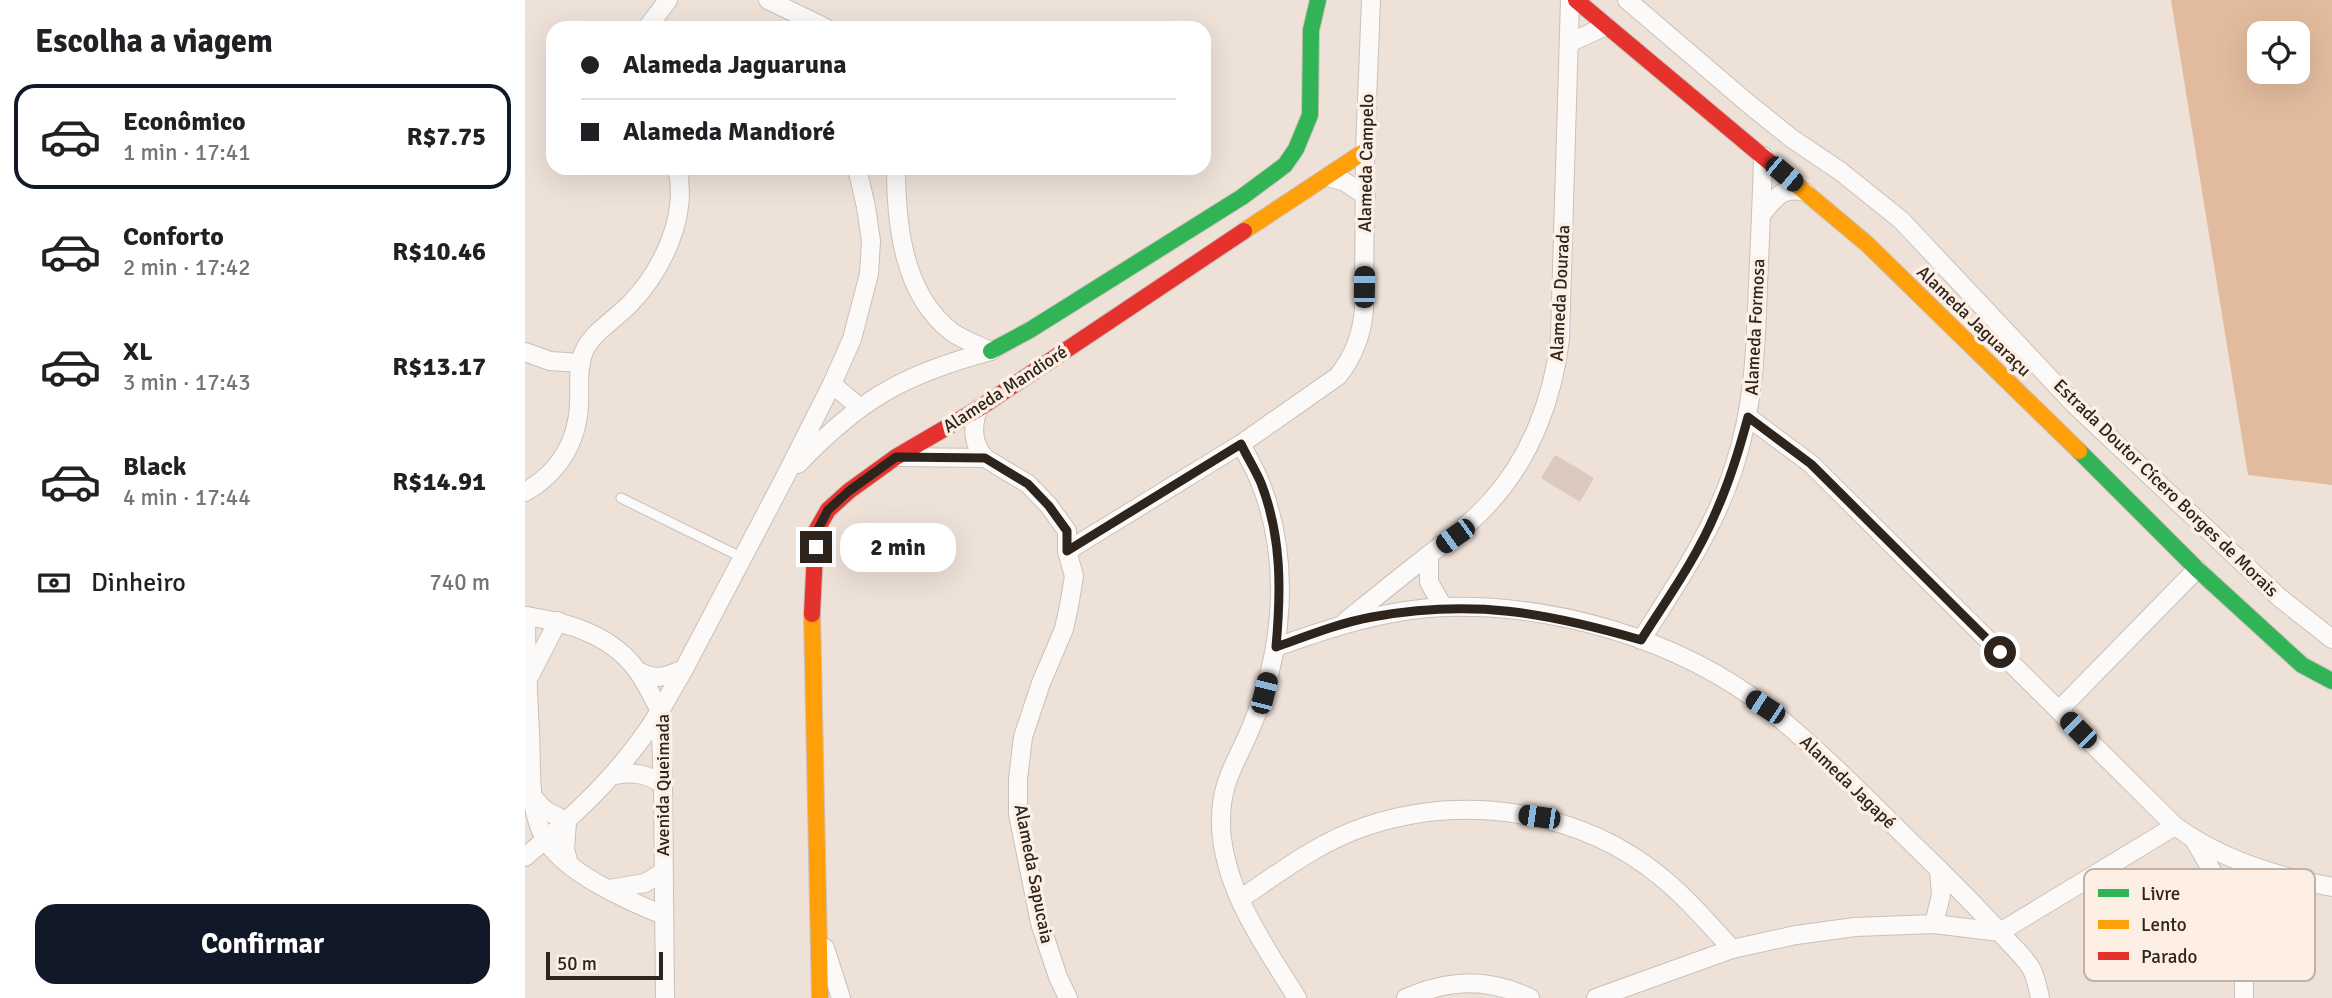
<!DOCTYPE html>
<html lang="pt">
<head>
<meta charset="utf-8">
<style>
  :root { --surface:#fff; --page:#f6f6f6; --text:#202124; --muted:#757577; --line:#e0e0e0; --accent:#111827 }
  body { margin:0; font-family:Signika,sans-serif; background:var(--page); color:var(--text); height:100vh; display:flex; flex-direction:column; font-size:26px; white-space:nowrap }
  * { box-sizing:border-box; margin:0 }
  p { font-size:23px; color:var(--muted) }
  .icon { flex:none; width:38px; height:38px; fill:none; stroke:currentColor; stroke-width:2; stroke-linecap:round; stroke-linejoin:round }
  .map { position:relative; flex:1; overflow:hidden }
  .side { display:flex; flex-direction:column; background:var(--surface); width:525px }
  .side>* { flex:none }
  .banner { position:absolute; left:21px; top:21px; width:665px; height:154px; border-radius:21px; box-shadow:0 7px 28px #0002; display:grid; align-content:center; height:154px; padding:0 35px; background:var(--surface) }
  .fabs { position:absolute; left:1722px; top:21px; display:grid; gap:14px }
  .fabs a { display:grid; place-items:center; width:63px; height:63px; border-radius:14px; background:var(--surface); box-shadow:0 7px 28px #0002; font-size:35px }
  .scale { position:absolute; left:21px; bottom:18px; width:117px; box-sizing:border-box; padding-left:7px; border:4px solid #2d241d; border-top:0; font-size:19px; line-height:24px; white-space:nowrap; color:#2d241d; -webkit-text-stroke:5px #feefe4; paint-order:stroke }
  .end { position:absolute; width:32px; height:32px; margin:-16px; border:9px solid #2d241d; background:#fff; box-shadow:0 0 0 4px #fff }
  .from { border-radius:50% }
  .bubble { position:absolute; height:49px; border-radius:21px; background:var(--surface); box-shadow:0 7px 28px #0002; font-size:23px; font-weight:700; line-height:49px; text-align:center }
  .car { position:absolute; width:21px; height:42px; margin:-21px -10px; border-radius:9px; box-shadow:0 0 5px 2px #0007; background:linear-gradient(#222 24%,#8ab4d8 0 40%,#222 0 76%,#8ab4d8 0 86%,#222 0) }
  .banner b { display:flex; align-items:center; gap:24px; height:66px; font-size:26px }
  .banner b+b { border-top:2px solid var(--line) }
  .banner i { width:18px; height:18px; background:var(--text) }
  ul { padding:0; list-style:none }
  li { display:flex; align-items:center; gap:21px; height:105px; margin:0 14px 10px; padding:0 21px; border:4px solid transparent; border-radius:21px }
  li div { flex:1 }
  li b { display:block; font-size:26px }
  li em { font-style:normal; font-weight:700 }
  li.active { border-color:var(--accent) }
  li>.icon { width:63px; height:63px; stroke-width:1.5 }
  h2 { padding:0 35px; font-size:32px; line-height:84px }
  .pay { display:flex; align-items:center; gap:18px; height:77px; padding:0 35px; font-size:26px }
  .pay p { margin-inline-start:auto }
  .cta { display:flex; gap:14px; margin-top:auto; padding:14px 35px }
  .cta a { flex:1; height:80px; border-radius:21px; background:var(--accent); color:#fff; font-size:28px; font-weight:700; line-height:80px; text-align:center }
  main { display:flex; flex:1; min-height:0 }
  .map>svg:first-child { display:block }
  .forest { fill:#e2bb9e; fill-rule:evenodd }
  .building { fill:#dac9bc }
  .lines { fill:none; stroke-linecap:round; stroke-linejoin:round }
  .lane-casing { stroke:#cac0b9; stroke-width:11 }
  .street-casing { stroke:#cac0b9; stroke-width:20 }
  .fast-casing { stroke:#cac0b9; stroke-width:18 }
  .slow-casing { stroke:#cac0b9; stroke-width:18 }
  .jam-casing { stroke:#cac0b9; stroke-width:18 }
  .lane { stroke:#fcfaf9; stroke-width:9 }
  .street { stroke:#fcfaf9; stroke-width:18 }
  .fast { stroke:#30b455; stroke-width:16 }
  .slow { stroke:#ff9f0a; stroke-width:16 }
  .jam { stroke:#e5322d; stroke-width:16 }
  .route { stroke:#2d241d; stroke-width:9 }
  .labels { text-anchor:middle; stroke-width:7; stroke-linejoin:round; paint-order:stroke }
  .street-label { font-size:18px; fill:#2d241d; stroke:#feefe4 }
  .key { fill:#feefe4; stroke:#bfb2a8; stroke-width:2 }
  .key-label { font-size:19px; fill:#2d241d }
</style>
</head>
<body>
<main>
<section class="side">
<h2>Escolha a viagem</h2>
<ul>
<li class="active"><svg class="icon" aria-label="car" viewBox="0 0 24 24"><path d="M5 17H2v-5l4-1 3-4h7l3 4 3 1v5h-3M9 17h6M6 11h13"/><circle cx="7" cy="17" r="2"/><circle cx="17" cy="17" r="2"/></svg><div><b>Econômico</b><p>1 min · 17:41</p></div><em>R$7.75</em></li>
<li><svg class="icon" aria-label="car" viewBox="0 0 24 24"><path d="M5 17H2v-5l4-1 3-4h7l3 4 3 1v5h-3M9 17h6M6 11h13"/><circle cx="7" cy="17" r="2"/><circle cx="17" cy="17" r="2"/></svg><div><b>Conforto</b><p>2 min · 17:42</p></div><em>R$10.46</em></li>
<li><svg class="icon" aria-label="car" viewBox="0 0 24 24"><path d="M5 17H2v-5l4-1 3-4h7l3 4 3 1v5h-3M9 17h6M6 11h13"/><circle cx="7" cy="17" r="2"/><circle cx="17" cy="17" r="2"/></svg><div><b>XL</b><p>3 min · 17:43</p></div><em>R$13.17</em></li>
<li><svg class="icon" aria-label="car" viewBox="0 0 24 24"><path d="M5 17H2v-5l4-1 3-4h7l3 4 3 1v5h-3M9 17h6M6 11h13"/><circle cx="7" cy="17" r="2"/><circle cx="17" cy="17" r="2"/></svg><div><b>Black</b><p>4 min · 17:44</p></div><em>R$14.91</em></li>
</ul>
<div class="pay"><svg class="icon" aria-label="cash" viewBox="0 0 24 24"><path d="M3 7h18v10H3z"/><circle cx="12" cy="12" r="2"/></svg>Dinheiro<p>740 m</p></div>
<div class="cta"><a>Confirmar</a></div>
</section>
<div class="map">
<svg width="1807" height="998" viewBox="0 0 1807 998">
  <rect width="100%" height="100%" fill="#eee1d8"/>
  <path class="forest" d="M1646 0H1807V485L1723 475ZM1734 33H1773V72H1734Z"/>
  <path class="building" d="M1030 455 1069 478 1055 502 1016 478Z"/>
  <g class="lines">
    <g class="lane-casing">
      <path id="lane" d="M96 498 218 558"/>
    </g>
    <g class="street-casing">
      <g id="street">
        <path d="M243 0 301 28"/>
        <path d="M1102 0 1225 105 1266 138 1315 171 1376 220 1550 405 1755 598 1807 639"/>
        <path d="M122 28 143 0"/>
        <path d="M1044 43 1081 26"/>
        <path d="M371 168C371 224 378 295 427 332 438 340 452 345 466 351"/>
        <path d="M803 177 820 182 841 196"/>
        <path d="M1236 215C1250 198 1257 186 1280 192"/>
        <path d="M0 352 25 361 56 363"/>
        <path d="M307 384 334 407"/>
        <path d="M453 409C447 427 447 443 460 458"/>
        <path d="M1223 417 1286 464 1650 826C1695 859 1753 877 1807 887"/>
        <path d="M716 444C722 456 730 469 735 482 766 559 759 650 727 725 712 763 695 780 696 825 698 889 740 946 772 998"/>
        <path d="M373 457 460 458 503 484 524 506 542 531V551L549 576 544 606 539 629 516 683 498 737 493 779V814L515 923 533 977 543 998"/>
        <path d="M273 464C335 399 379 374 466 351"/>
        <path d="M0 492C33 473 52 443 54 405 55 387 52 368 59 351 68 332 89 320 104 305 137 271 164 216 152 168"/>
        <path d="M542 551 716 444 813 376C829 356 837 335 839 309L840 151 846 0"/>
        <path d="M904 555V582L918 607"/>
        <path d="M0 616C43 622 88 635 114 673 122 685 128 698 135 711 99 770 52 813 0 857"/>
        <path d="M1 616C1 655 3 693 5 733 7 767 2 811 22 842 45 875 101 900 138 915"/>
        <path d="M821 621C847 600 874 578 901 557 924 539 947 523 966 501 1006 457 1028 398 1035 339L1045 0"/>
        <path d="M1116 640C1151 585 1189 530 1209 467 1229 407 1231 347 1233 284 1235 241 1237 199 1238 156"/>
        <path d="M751 647C805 628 861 609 920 607 1031 604 1153 639 1242 708 1296 751 1344 801 1393 849 1423 878 1453 908 1482 940 1489 948 1500 958 1506 968 1511 977 1513 988 1515 998"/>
        <path d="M113 671C132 681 140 677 159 669"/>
        <path d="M4 677 33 621"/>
        <path d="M1534 710 1672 569"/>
        <path d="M89 775C108 772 120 773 138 784"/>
        <path d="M8 797 20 810 42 822 40 849 44 864"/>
        <path d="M1669 840C1703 897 1720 930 1719 998"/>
        <path d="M84 889 120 883 138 872"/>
        <path d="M715 899C754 873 794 842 839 827 938 793 1055 810 1136 877 1162 898 1184 924 1207 949"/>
        <path d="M1707 909 1719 884 1738 870"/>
        <path d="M1409 924 1416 895 1414 869"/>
        <path d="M300 948 316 998"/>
        <path d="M140 998 138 784 135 711 159 669 260 477 307 384 327 339 344 274 346 241 341 207 332 168"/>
        <path d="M881 998C924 979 963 978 1005 998"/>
        <path d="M1071 998 1207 949 1271 935 1330 927 1409 924 1475 932 1650 826"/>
      </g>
    </g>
    <g class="fast-casing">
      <g id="fast">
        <path d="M466 351 505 330 717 197 760 165 771 149 785 115 786 30 793 0"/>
        <path d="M1554 451 1672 569 1777 665 1807 681"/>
      </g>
    </g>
    <g class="slow-casing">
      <g id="slow">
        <path d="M1261 176 1342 244 1554 451"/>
        <path d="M719 231 840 151"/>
        <path d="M287 614 295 998"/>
      </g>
    </g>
    <g class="jam-casing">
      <g id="jam">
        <path d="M1051 0 1261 176"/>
        <path d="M287 614 291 531 303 510 324 491 371 457 453 409 719 231"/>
      </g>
    </g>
    <use href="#lane" class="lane"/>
    <use href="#street" class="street"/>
    <use href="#fast" class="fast"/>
    <use href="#slow" class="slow"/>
    <use href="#jam" class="jam"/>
  </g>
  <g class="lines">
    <path class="route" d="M291 547 292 531 303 510 324 491 371 457 460 458 503 484 524 506 542 531V551L716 444C722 457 730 469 736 483 757 537 756 591 751 647 782 636 814 623 847 617 947 599 1020 612 1116 640 1142 599 1171 559 1190 514 1204 483 1214 451 1223 417L1286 464 1475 652"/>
  </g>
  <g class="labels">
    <g class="street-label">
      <text transform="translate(841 163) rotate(-89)" y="6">Alameda Campelo</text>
      <text transform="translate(1035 293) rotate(-87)" y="6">Alameda Dourada</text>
      <text transform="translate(1449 321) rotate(44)" y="6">Alameda Jaguaraçu</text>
      <text transform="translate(1230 327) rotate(-87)" y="6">Alameda Formosa</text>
      <text transform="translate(480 389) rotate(-33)" y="6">Alameda Mandioré</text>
      <text transform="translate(1641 488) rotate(44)" y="6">Estrada Doutor Cícero Borges de Morais</text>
      <text transform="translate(1323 782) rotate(44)" y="6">Alameda Jagapé</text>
      <text transform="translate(138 785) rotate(-90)" y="6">Avenida Queimada</text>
      <text transform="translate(509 874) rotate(79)" y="6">Alameda Sapucaia</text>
    </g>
  </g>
  <rect x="1559" y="869" width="231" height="112" rx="10" class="key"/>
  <rect x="1573" y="889" width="31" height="8" fill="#30b455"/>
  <rect x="1573" y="920" width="31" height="9" fill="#ff9f0a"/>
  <rect x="1573" y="952" width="31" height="8" fill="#e5322d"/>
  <g class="key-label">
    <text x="1616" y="900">Livre</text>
    <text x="1616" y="931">Lento</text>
    <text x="1616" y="963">Parado</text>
  </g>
</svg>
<div class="fabs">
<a><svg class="icon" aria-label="locate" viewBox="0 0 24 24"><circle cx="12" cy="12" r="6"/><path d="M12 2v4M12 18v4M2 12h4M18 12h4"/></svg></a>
</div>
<div class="scale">50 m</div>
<i class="end from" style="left:1475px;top:652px"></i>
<i class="end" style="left:291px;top:547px"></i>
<div class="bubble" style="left:315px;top:523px;width:116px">2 min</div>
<i class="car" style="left:1259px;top:174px;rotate:130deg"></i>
<i class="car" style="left:839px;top:287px;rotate:1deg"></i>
<i class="car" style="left:930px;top:536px;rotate:234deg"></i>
<i class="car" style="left:739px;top:693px;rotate:14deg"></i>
<i class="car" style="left:1240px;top:707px;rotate:303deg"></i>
<i class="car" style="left:1553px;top:730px;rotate:315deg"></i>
<i class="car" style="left:1014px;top:817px;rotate:278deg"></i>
<div class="banner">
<b><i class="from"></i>Alameda Jaguaruna</b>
<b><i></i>Alameda Mandioré</b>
</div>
</div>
</main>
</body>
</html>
